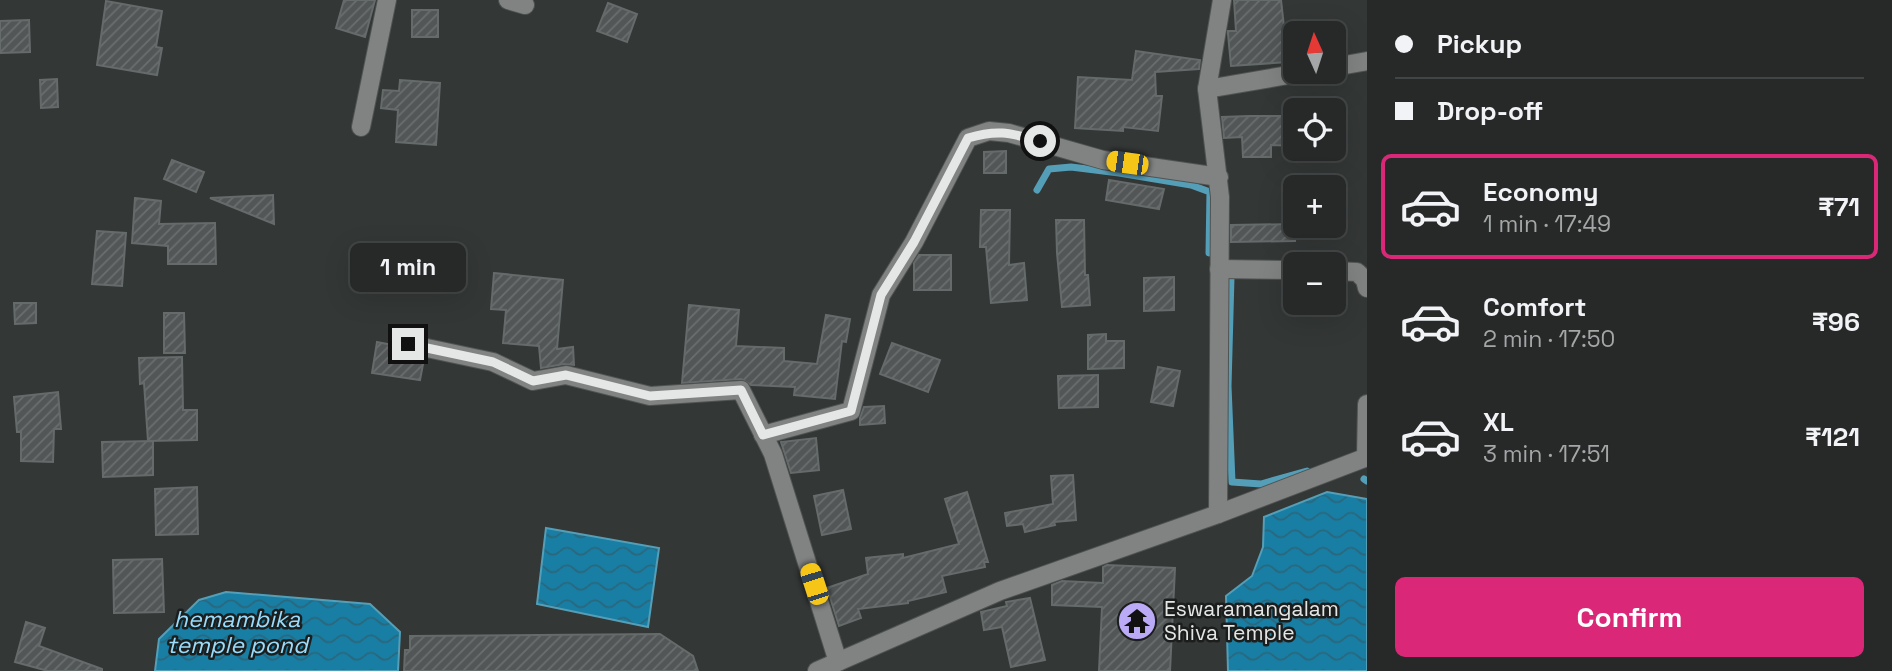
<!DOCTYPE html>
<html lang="en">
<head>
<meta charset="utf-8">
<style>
  :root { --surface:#262928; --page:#323534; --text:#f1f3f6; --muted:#a4a6a8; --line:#424545; --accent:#db2777 }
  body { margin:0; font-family:"Space Grotesk",sans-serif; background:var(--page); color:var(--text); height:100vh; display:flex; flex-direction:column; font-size:26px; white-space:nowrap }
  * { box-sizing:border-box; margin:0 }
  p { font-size:23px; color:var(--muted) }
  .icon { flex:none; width:38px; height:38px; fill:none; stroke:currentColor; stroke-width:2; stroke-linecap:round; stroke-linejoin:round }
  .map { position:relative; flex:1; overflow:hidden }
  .drawer { display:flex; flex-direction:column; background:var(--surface); width:525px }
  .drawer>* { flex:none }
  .guide { display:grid; align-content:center; height:154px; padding:0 28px; background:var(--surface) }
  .needle { width:46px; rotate:357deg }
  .tools { position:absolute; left:1283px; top:21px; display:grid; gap:14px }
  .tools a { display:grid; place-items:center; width:63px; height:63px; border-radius:10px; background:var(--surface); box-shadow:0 7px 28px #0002,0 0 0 2px var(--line); font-size:35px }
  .end { position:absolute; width:32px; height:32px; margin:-16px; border:9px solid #e4e7e6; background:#111; box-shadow:0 0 0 4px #111 }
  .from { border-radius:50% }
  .bubble { position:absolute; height:49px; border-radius:10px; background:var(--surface); box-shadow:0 7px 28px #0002,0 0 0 2px var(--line); font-size:23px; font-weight:700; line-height:49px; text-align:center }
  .car { position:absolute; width:21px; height:42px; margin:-21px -10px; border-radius:9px; box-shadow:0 0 5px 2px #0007; background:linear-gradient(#f5c518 24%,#345 0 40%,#f5c518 0 76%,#345 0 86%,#f5c518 0) }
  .guide b { display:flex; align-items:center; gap:24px; height:66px; font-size:26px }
  .guide b+b { border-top:2px solid var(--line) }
  .guide i { width:18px; height:18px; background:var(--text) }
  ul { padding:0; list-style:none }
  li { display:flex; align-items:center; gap:21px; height:105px; margin:0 14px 10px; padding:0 14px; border:4px solid transparent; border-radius:10px }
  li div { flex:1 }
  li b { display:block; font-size:26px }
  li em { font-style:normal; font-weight:700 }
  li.on { border-color:var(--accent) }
  li>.icon { width:63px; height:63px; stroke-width:1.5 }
  .primary-button { display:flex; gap:14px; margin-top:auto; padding:14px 28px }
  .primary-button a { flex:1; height:80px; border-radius:10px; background:var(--accent); color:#fff; font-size:28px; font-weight:700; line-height:80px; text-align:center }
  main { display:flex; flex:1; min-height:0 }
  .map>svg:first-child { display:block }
  .water { fill:url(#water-waves); stroke:#559eb7; stroke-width:2 }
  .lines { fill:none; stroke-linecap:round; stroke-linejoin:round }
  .stream { stroke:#559eb7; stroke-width:7 }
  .building { fill:url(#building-hatch); stroke:#656a6a; stroke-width:2 }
  .minor-casing { stroke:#4f5352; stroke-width:20 }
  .minor { stroke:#818382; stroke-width:18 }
  .route { stroke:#e4e7e6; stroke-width:9 }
  .labels { text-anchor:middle; stroke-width:5; stroke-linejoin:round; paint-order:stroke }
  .poi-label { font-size:21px; fill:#e4e7e6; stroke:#1c1e1d; text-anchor:start }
  .water-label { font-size:23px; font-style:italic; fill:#99dbfa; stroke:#1c1e1d }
</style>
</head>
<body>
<main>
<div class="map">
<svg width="1367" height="671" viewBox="0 0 1367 671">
  <defs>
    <pattern id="water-waves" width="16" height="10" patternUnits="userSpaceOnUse" patternTransform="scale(1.75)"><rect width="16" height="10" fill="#187ea3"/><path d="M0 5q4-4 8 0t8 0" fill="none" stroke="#2a677d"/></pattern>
    <pattern id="building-hatch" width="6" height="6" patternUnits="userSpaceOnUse" patternTransform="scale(1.75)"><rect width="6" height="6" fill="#525656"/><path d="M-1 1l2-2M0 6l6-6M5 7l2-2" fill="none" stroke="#6b6e6e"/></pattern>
  </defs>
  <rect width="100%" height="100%" fill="#333736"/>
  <g class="water">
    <path d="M1327 492 1367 499V671H1228L1226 596 1252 576 1263 547 1264 517Z"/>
    <path d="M546 528 659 548 648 627 537 604Z"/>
    <path d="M226 592 370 604 400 632 398 671H155L159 639 199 600Z"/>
  </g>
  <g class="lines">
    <g class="stream">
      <path d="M1037 190 1049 169 1071 167 1119 173 1191 185 1210 192 1209 253"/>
      <path d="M1231 277 1228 386 1232 482 1261 484 1307 471"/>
      <path d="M1364 479 1367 481"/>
    </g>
  </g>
  <g class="building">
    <path d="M344 0H375L365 37 336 28Z"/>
    <path d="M1234 0H1281L1288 62 1231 66 1228 34V31H1236Z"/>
    <path d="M106 1 162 11 156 47 162 48 157 75 97 65Z"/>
    <path d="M608 3 637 14 627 42 597 31Z"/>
    <rect x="412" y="10" width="26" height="27"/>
    <path d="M29 20 30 52 0 53V21Z"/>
    <path d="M1136 51 1200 60 1199 69 1155 72 1156 96H1162L1158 131 1123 127V131L1075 128 1078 77 1132 80Z"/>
    <path d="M57 79 58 107 41 108 40 80Z"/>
    <path d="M400 80 440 83 436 145 396 142 398 110 381 108 383 90 399 91Z"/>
    <path d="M1249 116H1295V146L1271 145V157H1243L1242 137 1224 138 1222 117Z"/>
    <path d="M1006 151V173H984V152Z"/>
    <path d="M172 160 204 172 196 192 164 179Z"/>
    <path d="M1109 180 1164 189 1159 209 1106 200Z"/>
    <path d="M273 195 274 224 210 198Z"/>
    <path d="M135 198 161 201 159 224 215 223 216 264H168V246L132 243Z"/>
    <path d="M981 210H1010L1009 265 1024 263 1027 300 991 303 986 247H980Z"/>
    <path d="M1056 220H1084L1085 275H1088L1090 305 1062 307 1057 253Z"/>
    <path d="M1295 224V241L1231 242V225Z"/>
    <path d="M97 231 126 233 122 286 92 284Z"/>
    <path d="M919 255H951V290H914V263Z"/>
    <path d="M494 273 563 280 557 349 573 347 574 365 564 364 541 368 539 346 503 343 506 310 491 309Z"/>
    <path d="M1174 277V310L1144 311V278Z"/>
    <path d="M14 303H36V323L15 324Z"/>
    <path d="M689 305 739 310 736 346 784 348V361L817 364 826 315 850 319 846 342 842 341 835 399 794 395 795 387 751 385 741 379 682 383Z"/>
    <path d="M164 313H184L185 353H164Z"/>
    <path d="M1106 334V341H1124V368L1088 369V335Z"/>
    <path d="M377 342 397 346 400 352 405 355 424 359 420 380 372 373Z"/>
    <path d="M892 343 940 360 928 392 880 374Z"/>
    <path d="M182 357 183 410H197V440L148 441 144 383 140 384 139 358Z"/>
    <path d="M1158 367 1180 371 1173 406 1151 402Z"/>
    <path d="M1098 375V407L1059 408 1058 376Z"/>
    <path d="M58 392 61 429H54L53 462 21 461V432H17L14 397Z"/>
    <path d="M884 406 885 423 860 425V418L864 407Z"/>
    <path d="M816 438 819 470 791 473 781 442Z"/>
    <path d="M153 441V475L103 477 102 442Z"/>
    <path d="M1073 475 1076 520 1054 522 1055 525 1025 532 1023 524 1007 526 1005 513 1053 504 1051 476Z"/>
    <path d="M197 487 198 534 156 535 155 489Z"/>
    <path d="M843 490 851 529 822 535 814 496Z"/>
    <path d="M967 492 988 562H984L985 567 942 576 946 592 908 601V603L858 609 861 618 839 626 827 588 868 574 866 558 903 554V558L959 544 945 499Z"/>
    <path d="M162 559 164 612 114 613 113 560Z"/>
    <path d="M1107 565 1175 568 1170 671H1099L1102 607 1052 605V585L1062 581 1103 583V567Z"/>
    <path d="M1030 598 1045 660 1011 667 1002 627 984 630 981 612 1007 606 1006 602Z"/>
    <path d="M26 622 45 628 39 646 102 669V671H48L15 662Z"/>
    <path d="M660 634 693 656 698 671H404L405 650H410V636Z"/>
  </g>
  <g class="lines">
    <g class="minor-casing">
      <g id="minor">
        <path d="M508 0 525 5"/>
        <path d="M1334 67 1367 61"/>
        <path d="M1207 89 1306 72"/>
        <path d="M361 127 387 0"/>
        <path d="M1219 269 1295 270"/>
        <path d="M1334 271 1357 272 1365 280 1367 288"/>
        <path d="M408 344 493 362 533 381 566 375 650 396 741 390 773 454 838 662"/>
        <path d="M763 435 851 411 881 295 914 242 968 138 989 131 1009 133 1103 160 1219 177"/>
        <path d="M1366 457 1367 404"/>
        <path d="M1218 514 1220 197 1207 89 1222 0"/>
        <path d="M817 671 1000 591 1218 514 1367 457"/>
      </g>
    </g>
    <use href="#minor" class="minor"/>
  </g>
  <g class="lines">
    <path class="route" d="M408 344 493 362 533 381 566 375 650 396 741 390 763 435 851 411 881 295 914 242 968 138C998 129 1010 133 1040 141"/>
  </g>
  <defs>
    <g id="temple-disc" transform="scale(2.0125)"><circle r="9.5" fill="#bbaaf6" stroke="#1c1e1d"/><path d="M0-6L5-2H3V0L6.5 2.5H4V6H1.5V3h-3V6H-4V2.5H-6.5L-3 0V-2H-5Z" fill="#111"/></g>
  </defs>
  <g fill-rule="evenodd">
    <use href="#temple-disc" x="1137" y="621"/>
  </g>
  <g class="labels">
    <g class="poi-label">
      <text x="1164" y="616">Eswaramangalam<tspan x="1164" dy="24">Shiva Temple</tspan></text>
    </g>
    <g class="water-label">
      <text x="237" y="627">hemambika<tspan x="237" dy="26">temple pond</tspan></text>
    </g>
  </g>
</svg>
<div class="tools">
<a><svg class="needle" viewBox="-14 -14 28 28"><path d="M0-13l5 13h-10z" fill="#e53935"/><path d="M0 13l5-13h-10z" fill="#a4a6a8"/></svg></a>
<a><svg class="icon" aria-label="locate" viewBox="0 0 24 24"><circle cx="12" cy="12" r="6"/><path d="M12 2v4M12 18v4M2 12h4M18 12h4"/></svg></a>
<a>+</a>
<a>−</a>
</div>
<i class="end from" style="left:1040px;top:141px"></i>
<i class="end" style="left:408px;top:344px"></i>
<div class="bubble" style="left:350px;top:243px;width:116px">1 min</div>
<i class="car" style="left:1127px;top:163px;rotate:278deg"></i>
<i class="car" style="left:814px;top:584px;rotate:342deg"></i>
</div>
<section class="drawer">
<div class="guide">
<b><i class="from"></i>Pickup</b>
<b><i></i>Drop-off</b>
</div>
<ul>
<li class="on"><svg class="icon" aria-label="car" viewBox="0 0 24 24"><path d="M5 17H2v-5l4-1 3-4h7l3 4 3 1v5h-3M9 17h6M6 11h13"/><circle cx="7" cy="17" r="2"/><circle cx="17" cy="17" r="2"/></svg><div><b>Economy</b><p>1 min · 17:49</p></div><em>₹71</em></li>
<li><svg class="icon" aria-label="car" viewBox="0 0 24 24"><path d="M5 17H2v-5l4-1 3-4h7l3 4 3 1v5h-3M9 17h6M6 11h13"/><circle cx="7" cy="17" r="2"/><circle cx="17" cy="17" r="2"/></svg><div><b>Comfort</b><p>2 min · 17:50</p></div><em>₹96</em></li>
<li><svg class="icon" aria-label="car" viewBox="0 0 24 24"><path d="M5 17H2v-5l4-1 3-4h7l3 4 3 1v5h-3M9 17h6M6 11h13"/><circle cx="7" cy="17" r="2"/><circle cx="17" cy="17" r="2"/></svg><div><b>XL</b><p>3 min · 17:51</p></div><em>₹121</em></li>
</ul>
<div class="primary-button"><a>Confirm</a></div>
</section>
</main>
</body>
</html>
